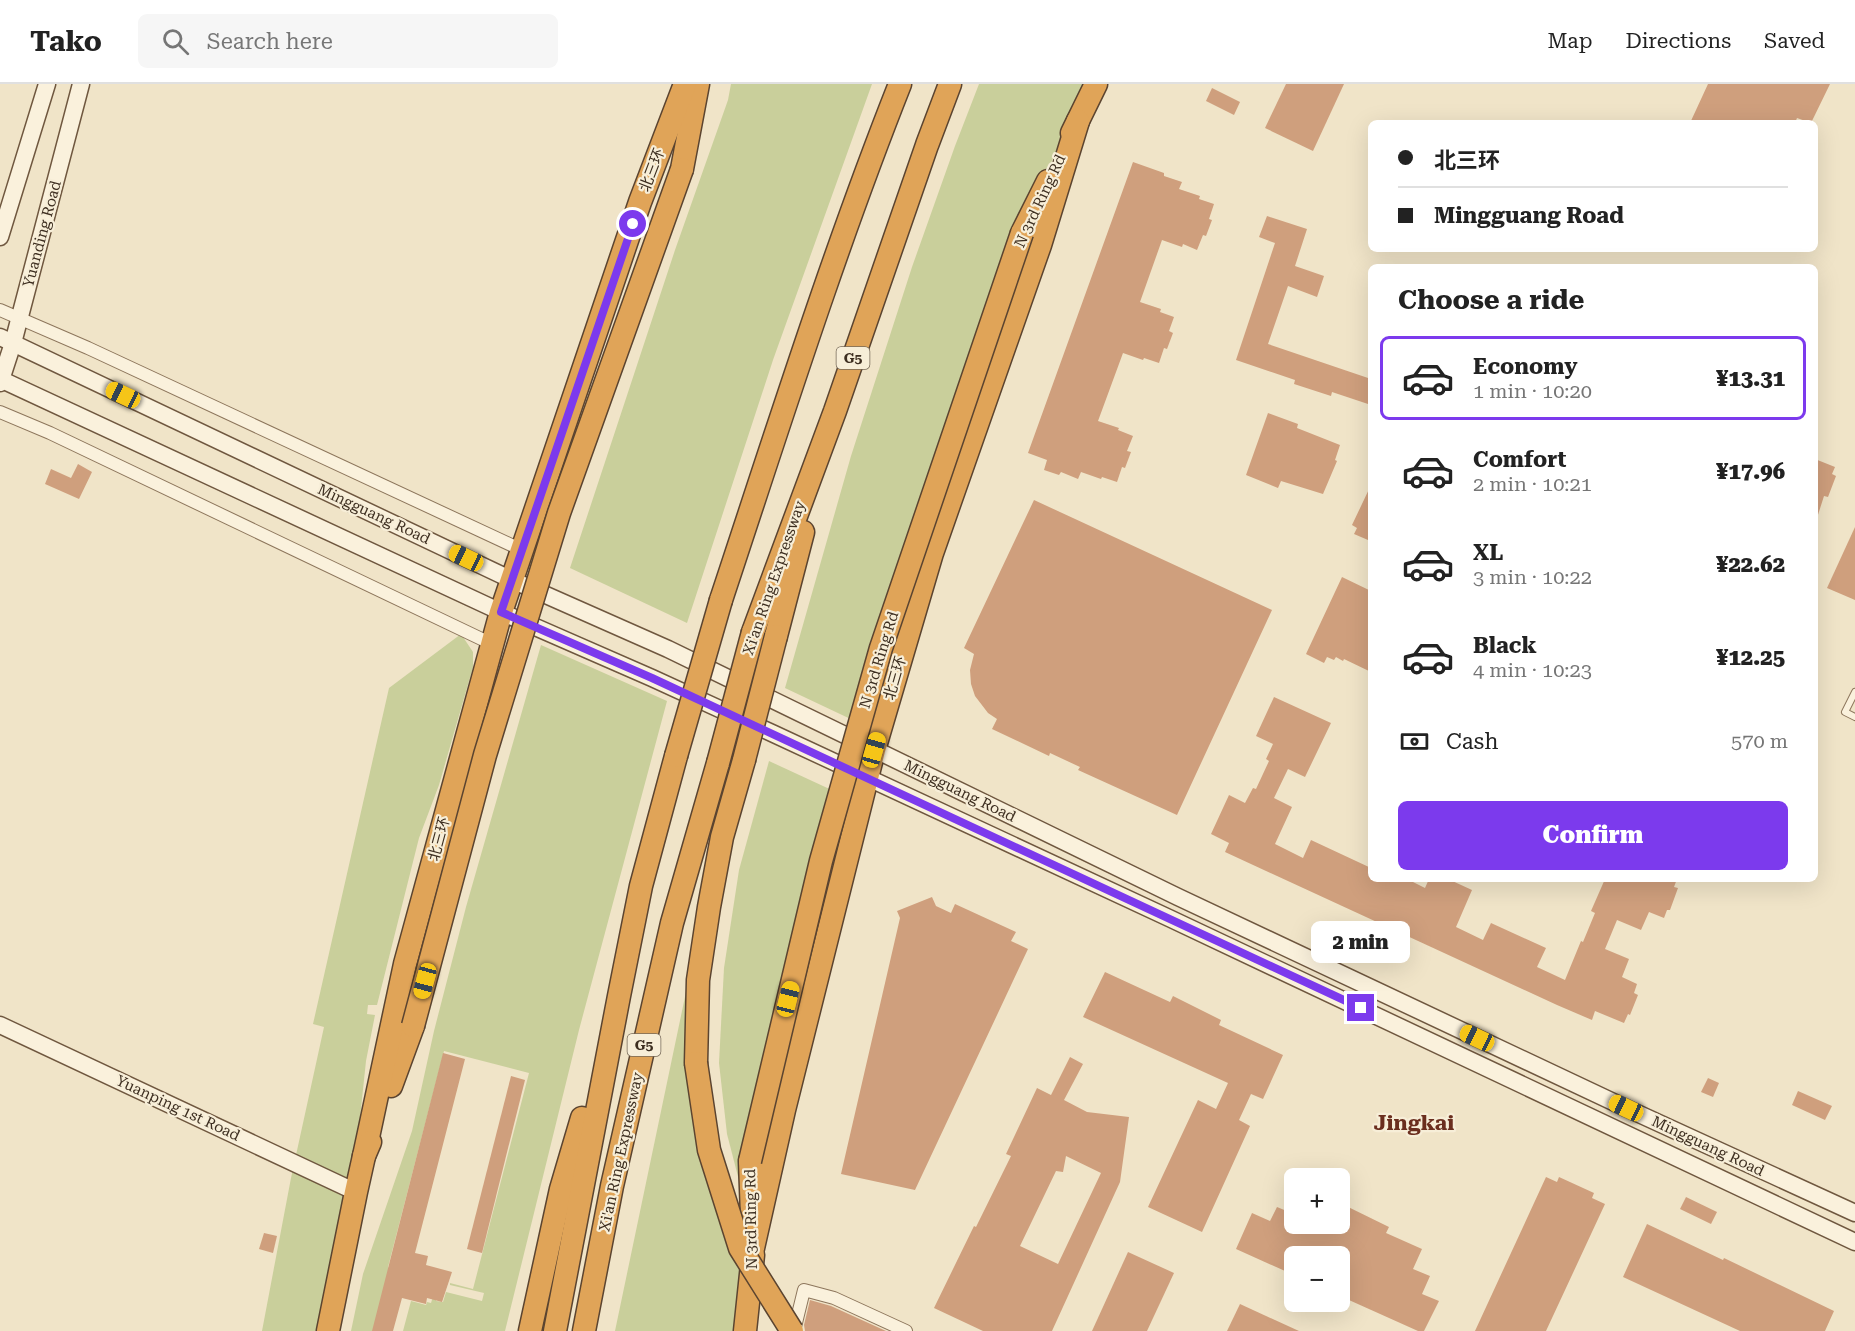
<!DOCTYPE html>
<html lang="en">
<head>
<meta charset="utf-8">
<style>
  :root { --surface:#fff; --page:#f6f6f6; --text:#222; --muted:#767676; --line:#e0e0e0; --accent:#7c3aed }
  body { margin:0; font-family:"Roboto Serif","Noto Sans SC",serif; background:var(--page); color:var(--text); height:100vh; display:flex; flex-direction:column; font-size:22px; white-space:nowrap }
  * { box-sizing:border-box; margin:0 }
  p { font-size:20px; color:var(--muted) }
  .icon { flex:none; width:33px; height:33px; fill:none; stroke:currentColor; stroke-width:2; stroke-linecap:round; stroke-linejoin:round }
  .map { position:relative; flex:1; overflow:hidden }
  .drawer { position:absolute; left:1368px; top:180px; width:450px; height:618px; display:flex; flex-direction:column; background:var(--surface); border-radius:9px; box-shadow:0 6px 24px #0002 }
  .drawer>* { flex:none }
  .hud { position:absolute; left:1368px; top:36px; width:450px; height:132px; border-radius:9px; box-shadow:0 6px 24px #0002; display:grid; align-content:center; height:132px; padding:0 30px; background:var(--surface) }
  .controls { position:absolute; left:1284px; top:1084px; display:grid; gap:12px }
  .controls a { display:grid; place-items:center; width:66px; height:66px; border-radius:9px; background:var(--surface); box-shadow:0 6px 24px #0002; font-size:30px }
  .end { position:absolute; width:27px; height:27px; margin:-14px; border:8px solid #7c3aed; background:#fff; box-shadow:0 0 0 3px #fff }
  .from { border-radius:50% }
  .bubble { position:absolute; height:42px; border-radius:9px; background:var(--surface); box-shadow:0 6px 24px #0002; font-size:20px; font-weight:800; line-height:42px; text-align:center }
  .car { position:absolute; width:18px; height:36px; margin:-18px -9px; border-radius:8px; box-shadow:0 0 4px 2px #0007; background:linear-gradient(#f5c518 24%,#345 0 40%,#f5c518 0 76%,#345 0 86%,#f5c518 0) }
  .hud b { display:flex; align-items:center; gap:21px; height:57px; font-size:22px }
  .hud b+b { border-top:2px solid var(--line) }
  .hud i { width:15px; height:15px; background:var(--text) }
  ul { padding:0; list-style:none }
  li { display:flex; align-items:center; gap:18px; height:84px; margin:0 12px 9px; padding:0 18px; border:3px solid transparent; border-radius:9px }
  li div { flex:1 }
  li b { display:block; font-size:22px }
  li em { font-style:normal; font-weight:800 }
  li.selected { border-color:var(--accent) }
  li>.icon { width:54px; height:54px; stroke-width:1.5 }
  h2 { padding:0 30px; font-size:27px; line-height:72px }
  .pay { display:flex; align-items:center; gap:15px; height:66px; padding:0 30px; font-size:22px }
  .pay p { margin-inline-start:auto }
  .action { display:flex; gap:12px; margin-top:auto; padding:12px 30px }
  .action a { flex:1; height:69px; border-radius:9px; background:var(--accent); color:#fff; font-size:24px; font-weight:800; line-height:69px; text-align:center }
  header { display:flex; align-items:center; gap:36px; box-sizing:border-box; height:84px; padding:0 30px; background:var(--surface); border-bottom:2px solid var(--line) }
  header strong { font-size:28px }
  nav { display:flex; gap:33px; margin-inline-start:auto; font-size:21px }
  .search { width:420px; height:54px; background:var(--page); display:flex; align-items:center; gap:15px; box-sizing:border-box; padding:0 21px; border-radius:9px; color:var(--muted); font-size:22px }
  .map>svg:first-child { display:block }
  .green { fill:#c9cf9b }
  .building { fill:#cf9f7d; fill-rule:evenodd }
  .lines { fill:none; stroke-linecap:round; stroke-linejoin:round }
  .lane-casing { stroke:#8d765c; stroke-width:8 }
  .street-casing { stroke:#8d765c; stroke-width:14 }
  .secondary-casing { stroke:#6f573f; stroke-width:19 }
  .highway-casing { stroke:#5b4430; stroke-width:25 }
  .lane { stroke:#faf1dc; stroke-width:6 }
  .street { stroke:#faf1dc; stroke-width:12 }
  .secondary { stroke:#faf1dc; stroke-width:16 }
  .highway { stroke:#e0a458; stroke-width:22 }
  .highway-bridge-casing { stroke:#5b4430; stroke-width:25; stroke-linecap:butt }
  .highway-bridge { stroke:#e0a458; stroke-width:22 }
  .route { stroke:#7c3aed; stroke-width:8 }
  .labels { text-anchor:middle; stroke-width:4.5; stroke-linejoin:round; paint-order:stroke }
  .shield { fill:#f7eed8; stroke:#756857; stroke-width:1.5 }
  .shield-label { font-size:14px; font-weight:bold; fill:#3d2e20 }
  .street-label { font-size:15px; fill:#3d2e20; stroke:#f7eed8 }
  .district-label { font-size:21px; font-weight:bold; fill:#6b2e1e; stroke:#f7eed8 }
</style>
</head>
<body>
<header>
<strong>Tako</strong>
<div class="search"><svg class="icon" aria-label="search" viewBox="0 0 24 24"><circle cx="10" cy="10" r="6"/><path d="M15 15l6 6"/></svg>Search here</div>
<nav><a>Map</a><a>Directions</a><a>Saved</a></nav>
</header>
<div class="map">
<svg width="1855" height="1247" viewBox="0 0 1855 1247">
  <rect width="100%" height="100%" fill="#f0e4c8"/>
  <g class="green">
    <path d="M731 0H872L773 276 687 539 570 484 675 166 728 16Z"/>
    <path d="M979 0H1095L1055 70 1030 125 859 639 785 604 851 372 912 183 955 62Z"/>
    <path d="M461 550 473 568V583L439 701 419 754 377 921H368L367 930 375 931 366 977 353 1100 320 1247H262L291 1094 324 943 313 940 389 604Z"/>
    <path d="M541 561 667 617 579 946 505 1247H403L411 1217 426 1221 427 1218 431 1219 435 1206 438 1207 436 1217 443 1218 446 1208 482 1217 484 1209 450 1201V1199L473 1205 529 989 444 967 388 1183 389 1184 373 1247H351L363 1190 412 1047 434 947 466 823Z"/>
    <path d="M769 677 836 708 743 1112 727 1050 719 979 724 884 739 786Z"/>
    <path d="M691 884 701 1051 749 1197 741 1247H615Z"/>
  </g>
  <g class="building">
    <path d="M1286 0H1344L1313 67 1265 44Z"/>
    <path d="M1708 0H1830L1811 39 1797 34 1795 39H1690Z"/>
    <path d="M1212 4 1240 18 1234 31 1206 17Z"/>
    <path d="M1133 78 1164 89V92L1182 98 1179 105 1200 112 1199 115 1214 120 1209 135 1212 136 1206 152 1203 151 1197 166 1183 160 1182 163 1162 156 1140 218 1161 225 1160 228 1174 233 1169 247 1173 249 1167 265 1164 264 1159 279 1144 274 1143 276 1123 269 1098 337 1119 344 1118 346 1133 352 1127 367 1131 368 1125 384 1122 383 1117 398 1102 393 1101 395 1081 388 1078 395 1061 388 1059 391 1044 386 1047 376 1028 369Z"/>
    <path d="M1267 132 1307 145 1295 182 1324 192 1317 213 1288 202 1268 260 1371 295V321L1332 308 1331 312 1294 300 1295 296 1236 276 1275 159 1259 153Z"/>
    <path d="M1268 329 1298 340 1297 344 1340 361 1335 376 1337 377 1323 410 1281 397 1278 404 1246 391Z"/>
    <path d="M1815 375 1835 383 1832 390 1836 392 1828 413 1824 412 1817 434H1815Z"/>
    <path d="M78 380 92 388 79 415 45 400 51 385 71 394Z"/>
    <path d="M1371 401V449L1368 456 1354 450 1357 444 1352 441Z"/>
    <path d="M1034 416 1272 526 1177 731 1078 686 1080 683 1050 669 1049 672 992 645 997 635 988 629 975 612 971 600 970 586 974 570 964 564Z"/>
    <path d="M1855 443V516L1827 504Z"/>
    <path d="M1342 493 1371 507V588L1344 575 1343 577 1336 573 1334 576 1327 573 1324 579 1306 570Z"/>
    <path d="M1274 613 1331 639 1305 693 1288 685 1274 714 1292 723 1275 760 1303 774 1311 756 1371 784V795H1407L1425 804 1429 795H1448L1472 806 1456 843 1483 856 1491 839 1546 864 1537 883 1565 896 1581 857 1583 858 1595 829 1591 827 1605 795H1677L1674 803 1678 804 1670 826H1667L1664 834 1649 828 1641 846 1617 836 1605 865 1629 875 1622 893 1637 900 1634 909 1638 911 1630 931 1628 930 1624 939 1595 927 1592 936 1557 921 1225 768 1229 759 1211 750 1229 711 1245 719 1253 704 1256 705 1269 677 1266 675 1273 660 1256 652Z"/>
    <path d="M932 813 936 822 951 829 955 820 1016 848 1011 857 1028 865 915 1106 841 1090 900 834 897 827Z"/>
    <path d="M1105 888 1170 918 1173 912 1221 936 1219 941 1283 971 1263 1015 1251 1010 1239 1036 1250 1042 1202 1148 1148 1123 1198 1016 1216 1025 1228 999 1083 933Z"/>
    <path d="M443 969 465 975 415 1169 428 1172 426 1181 452 1188 442 1218 427 1214 426 1220 402 1214 393 1247H372Z"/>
    <path d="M1070 973 1083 980 1064 1016 1087 1028 1129 1033 1120 1098 1052 1247H983L934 1224 974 1142 976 1143 1011 1072 1006 1070 1037 1004 1051 1011ZM1066 1072 1101 1089 1058 1180 1020 1162 1056 1087 1063 1088Z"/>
    <path d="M511 992 525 996 482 1169 467 1165Z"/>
    <path d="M1708 994 1719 999 1713 1013 1701 1008Z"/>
    <path d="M1798 1007 1832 1022 1825 1036 1792 1021Z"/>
    <path d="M1546 1093 1557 1098 1559 1093 1594 1109 1592 1114 1605 1120 1546 1247H1475Z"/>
    <path d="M1686 1113 1717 1128 1711 1140 1680 1125Z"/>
    <path d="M1340 1119 1389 1143 1386 1149 1422 1165 1413 1185 1430 1192 1422 1210 1439 1217 1424 1247H1418L1340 1212V1173H1294V1191L1236 1165 1252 1129 1270 1137 1277 1123 1294 1130V1140H1340Z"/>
    <path d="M1647 1140 1723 1176 1724 1174 1834 1227 1825 1247H1740L1623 1193Z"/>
    <path d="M264 1149 277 1152 273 1169 259 1165Z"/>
    <path d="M1128 1168 1174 1189 1147 1247H1092Z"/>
    <path d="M810 1216 831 1222 886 1247H805L804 1241Z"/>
    <path d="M1240 1220 1299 1247H1227Z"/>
  </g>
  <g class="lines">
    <g class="lane-casing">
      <path id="lane" d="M1855 608 1845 628 1855 633"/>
    </g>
    <g class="street-casing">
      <g id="street">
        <path d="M0 226 88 264 522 466"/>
        <path d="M0 328 50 349 492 560"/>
        <path d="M794 1247 804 1206 834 1214 906 1247"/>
      </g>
    </g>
    <g class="secondary-casing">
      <g id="secondary">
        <path d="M0 153 47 0"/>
        <path d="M0 253 512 496 668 565 1178 813 1626 1024 1855 1129"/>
        <path d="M0 295 501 528 652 594 774 650 1169 834 1855 1158"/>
        <path d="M0 299 13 259 81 0"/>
        <path d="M0 941 356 1108"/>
      </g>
    </g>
    <g class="highway-casing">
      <g id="highway">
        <path d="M1072 49 1096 0"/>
        <path d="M682 85 698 0"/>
        <path d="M1022 149 1048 97"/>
        <path d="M721 516C778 344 833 169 900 0"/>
        <path d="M753 548 835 327 927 61 950 0"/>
        <path d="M776 552 803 448"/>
        <path d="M696 979 698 896 709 823 722 753 744 676"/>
        <path d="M391 1002 413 942"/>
        <path d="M364 1072 405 880 501 528 640 118 685 0"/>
        <path d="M750 1077 752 1132"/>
        <path d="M753 1164 784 1026 874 666 932 469 1040 161 1078 37"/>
        <path d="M328 1247 356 1108 364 1072 370 1058"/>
        <path d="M530 1247 561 1105 582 1034"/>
        <path d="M555 1247 619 912 641 802 676 672"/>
        <path d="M584 1247 612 1102 672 839 718 679"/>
        <path d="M745 1247 753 1171"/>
      </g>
    </g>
    <use href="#lane" class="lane"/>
    <use href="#street" class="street"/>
    <use href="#secondary" class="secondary"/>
    <use href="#highway" class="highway"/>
    <g class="highway-bridge-casing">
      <g id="highway-bridge">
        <path d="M676 672 721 516"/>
        <path d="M744 676 776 552"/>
        <path d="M718 679 753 548"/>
        <path d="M413 942 485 671 559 429 682 85"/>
        <path d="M696 979 709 1066 740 1164 792 1247"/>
        <path d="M750 1077 821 777 881 564 1022 149"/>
      </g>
    </g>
    <use href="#highway-bridge" class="highway-bridge"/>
  </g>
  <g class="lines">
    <path class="route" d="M633 140 501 528 652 594 1361 924"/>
  </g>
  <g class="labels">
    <g class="shield">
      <rect x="836.5" y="263" width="33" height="22" rx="4.5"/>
      <rect x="627.5" y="950" width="33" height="22" rx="4.5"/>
    </g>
    <g class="shield-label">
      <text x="853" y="279">G5</text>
      <text x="644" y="966">G5</text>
    </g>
    <g class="street-label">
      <text transform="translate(652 86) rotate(-69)" y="5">北三环</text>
      <text transform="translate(1040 117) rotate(-65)" y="5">N 3rd Ring Rd</text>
      <text transform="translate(42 150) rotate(-75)" y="5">Yuanding Road</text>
      <text transform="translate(374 430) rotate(25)" y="5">Mingguang Road</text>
      <text transform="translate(774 494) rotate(-71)" y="5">Xi'an Ring Expressway</text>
      <text transform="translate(879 576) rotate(-73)" y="5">N 3rd Ring Rd</text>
      <text transform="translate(895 594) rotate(-74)" y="5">北三环</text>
      <text transform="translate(960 707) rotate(26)" y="5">Mingguang Road</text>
      <text transform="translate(439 755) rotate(-75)" y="5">北三环</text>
      <text transform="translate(178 1024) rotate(25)" y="5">Yuanping 1st Road</text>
      <text transform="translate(1708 1062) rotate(25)" y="5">Mingguang Road</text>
      <text transform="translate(621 1068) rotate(-78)" y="5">Xi'an Ring Expressway</text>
      <text transform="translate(751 1135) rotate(-91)" y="5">N 3rd Ring Rd</text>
    </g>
    <g class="district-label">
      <text x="1414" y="1046">Jingkai</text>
    </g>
  </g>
</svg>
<div class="controls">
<a>+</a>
<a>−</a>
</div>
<i class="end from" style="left:633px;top:140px"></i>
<i class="end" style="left:1361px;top:924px"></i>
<div class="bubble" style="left:1311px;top:837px;width:99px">2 min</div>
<i class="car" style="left:123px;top:311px;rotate:295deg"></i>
<i class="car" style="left:466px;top:474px;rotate:295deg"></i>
<i class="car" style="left:874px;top:666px;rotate:16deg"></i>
<i class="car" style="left:425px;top:897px;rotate:195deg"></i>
<i class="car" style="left:788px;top:915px;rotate:14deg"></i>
<i class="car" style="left:1477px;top:954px;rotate:295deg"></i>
<i class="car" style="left:1626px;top:1024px;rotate:295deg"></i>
<div class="hud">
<b><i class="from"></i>北三环</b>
<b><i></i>Mingguang Road</b>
</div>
<section class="drawer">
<h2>Choose a ride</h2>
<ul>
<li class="selected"><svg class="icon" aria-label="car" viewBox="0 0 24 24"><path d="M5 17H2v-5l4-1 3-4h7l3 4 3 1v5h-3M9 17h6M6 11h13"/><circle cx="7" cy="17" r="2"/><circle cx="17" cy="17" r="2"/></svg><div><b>Economy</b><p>1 min · 10:20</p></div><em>¥13.31</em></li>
<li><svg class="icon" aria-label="car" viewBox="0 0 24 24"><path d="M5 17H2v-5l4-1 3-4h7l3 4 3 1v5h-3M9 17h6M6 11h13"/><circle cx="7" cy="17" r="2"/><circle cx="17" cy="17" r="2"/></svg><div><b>Comfort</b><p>2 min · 10:21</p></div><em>¥17.96</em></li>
<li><svg class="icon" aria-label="car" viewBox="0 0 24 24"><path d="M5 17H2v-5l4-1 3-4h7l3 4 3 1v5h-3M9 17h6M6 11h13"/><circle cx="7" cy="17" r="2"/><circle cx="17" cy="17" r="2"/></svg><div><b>XL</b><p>3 min · 10:22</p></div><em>¥22.62</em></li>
<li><svg class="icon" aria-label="car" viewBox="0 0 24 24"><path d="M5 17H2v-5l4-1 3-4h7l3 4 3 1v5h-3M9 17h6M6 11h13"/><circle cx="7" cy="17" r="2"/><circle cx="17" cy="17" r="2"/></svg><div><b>Black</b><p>4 min · 10:23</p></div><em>¥12.25</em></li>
</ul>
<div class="pay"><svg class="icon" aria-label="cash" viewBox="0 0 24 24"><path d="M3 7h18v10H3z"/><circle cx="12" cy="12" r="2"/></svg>Cash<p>570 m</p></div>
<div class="action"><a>Confirm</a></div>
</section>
</div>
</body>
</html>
